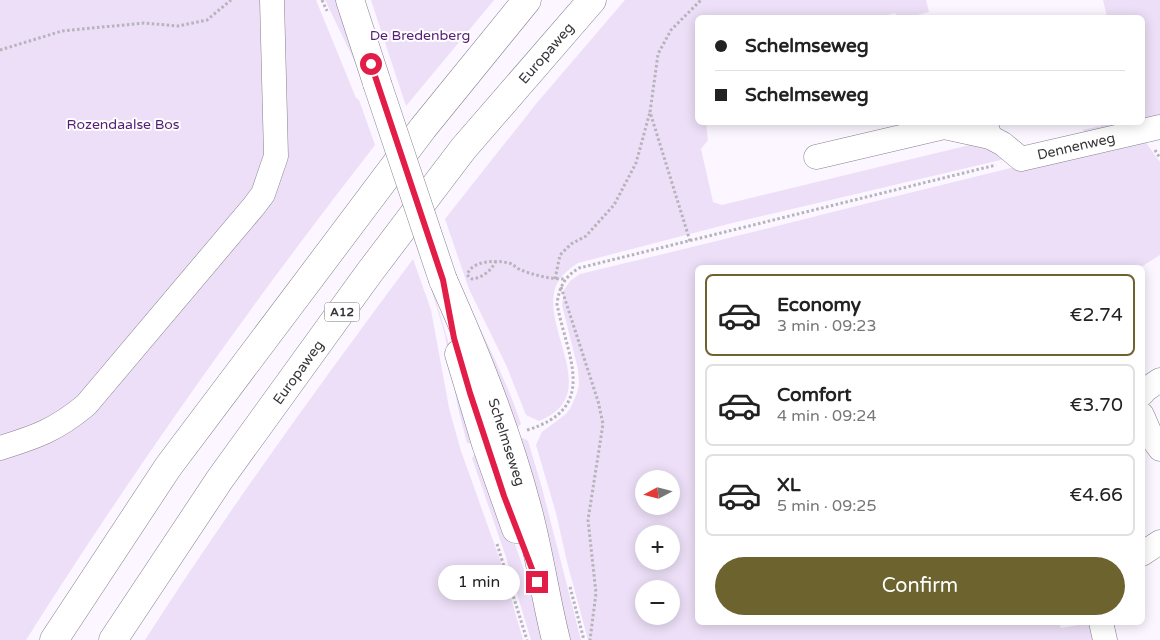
<!DOCTYPE html>
<html lang="en">
<head>
<meta charset="utf-8">
<style>
  :root { --surface:#fff; --page:#f2f2f2; --text:#222; --muted:#767676; --line:#e0e0e0; --accent:#6c632f }
  body { margin:0; font-family:"Varela Round",sans-serif; background:var(--page); color:var(--text); height:100vh; display:flex; flex-direction:column; font-size:19px; white-space:nowrap }
  * { box-sizing:border-box; margin:0 }
  p { font-size:16px; color:var(--muted) }
  .icon { flex:none; width:28px; height:28px; fill:none; stroke:currentColor; stroke-width:2; stroke-linecap:round; stroke-linejoin:round }
  .map { position:relative; flex:1; overflow:hidden }
  .side { position:absolute; left:695px; top:265px; width:450px; height:360px; display:flex; flex-direction:column; background:var(--surface); border-radius:8px; box-shadow:0 2px 12px #0003 }
  .side>* { flex:none }
  .top-card { position:absolute; left:695px; top:15px; width:450px; height:110px; border-radius:8px; box-shadow:0 2px 12px #0003; display:grid; align-content:center; height:110px; padding:0 20px; background:var(--surface) }
  .needle { width:32px; rotate:263deg }
  .tools { position:absolute; left:635px; top:470px; display:grid; gap:10px }
  .tools a { display:grid; place-items:center; width:45px; height:45px; border-radius:50%; background:var(--surface); box-shadow:0 2px 12px #0003; font-size:25px }
  .end { position:absolute; width:22px; height:22px; margin:-11px; border:6px solid #e11d48; background:#fff; box-shadow:0 0 0 2px #fff }
  .from { border-radius:50% }
  .bubble { position:absolute; height:35px; border-radius:18px; background:var(--surface); box-shadow:0 2px 12px #0003; font-size:16px; font-weight:600; line-height:35px; text-align:center }
  .top-card b { display:flex; align-items:center; gap:18px; height:48px; font-size:19px }
  .top-card b+b { border-top:1px solid var(--line) }
  .top-card i { width:12px; height:12px; background:var(--text) }
  ul { padding:9px 0 0; list-style:none }
  li { display:flex; align-items:center; gap:15px; height:82px; margin:0 10px 8px; padding:0 10px; border:2px solid var(--line); border-radius:8px }
  li div { flex:1 }
  li b { display:block; font-size:19px }
  li em { font-style:normal; font-weight:600 }
  li.active { border-color:var(--accent) }
  li>.icon { width:45px; height:45px; stroke-width:1.5 }
  .primary-button { display:flex; gap:10px; margin-top:auto; padding:10px 20px }
  .primary-button a { flex:1; height:58px; border-radius:30px; background:var(--accent); color:#fff; font-size:20px; font-weight:600; line-height:58px; text-align:center }
  .map>svg:first-child { display:block }
  .green { fill:#ecdff7; fill-rule:evenodd }
  .lines { fill:none; stroke-linecap:round; stroke-linejoin:round }
  .minor-casing { stroke:#86818b; stroke-width:25 }
  .major-casing { stroke:#86818b; stroke-width:29 }
  .highway-casing { stroke:#86818b; stroke-width:29 }
  .path { stroke:#b7b3ba; stroke-width:3; stroke-dasharray:2.5 2.5; stroke-linecap:butt }
  .minor { stroke:#fff; stroke-width:24 }
  .major { stroke:#fff; stroke-width:28 }
  .highway { stroke:#fff; stroke-width:28 }
  .major-bridge-casing { stroke:#86818b; stroke-width:29; stroke-linecap:butt }
  .major-bridge { stroke:#fff; stroke-width:28 }
  .route { stroke:#e11d48; stroke-width:6 }
  .labels { text-anchor:middle; stroke-width:4; stroke-linejoin:round; paint-order:stroke }
  .shield { fill:#fff; stroke:#737274; stroke-width:1 }
  .shield-label { font-size:12px; font-weight:bold; fill:#373539 }
  .park-label { font-size:14px; fill:#551d76; stroke:#fff }
  .street-label { font-size:14px; fill:#373539; stroke:#fff }
</style>
</head>
<body>
<div class="map">
<svg width="1160" height="640" viewBox="0 0 1160 640">
  <rect width="100%" height="100%" fill="#fbf6ff"/>
  <g class="green">
    <path d="M0 0H268L266 175 83 403 0 444Z"/>
    <path d="M275 0H316L356 98 359 100 375 145C251 304 134 469 26 640H0V453L45 437 266 196Z"/>
    <path d="M325 0H337L364 84H363L355 62Z"/>
    <path d="M371 0H494L406 106Z"/>
    <path d="M625 0H926L929 12 909 17H897L895 13 878 18H698V122L706 123 708 140 701 149 713 202 722 205 982 142 1005 159 728 224 578 263C567 270 556 279 554 293 546 335 601 397 539 421L526 415 507 367 469 289 445 219 536 104Z"/>
    <path d="M1103 0H1160V121L1095 136 1082 130 1101 126V123L1142 122V18L1107 17Z"/>
    <path d="M1142 137 1160 162V255L1141 267 698 268V622H1059L1061 628 1097 622 1101 640H588L567 562 556 513 536 445 542 432 566 414 571 407 577 393 579 385 578 369 562 305 564 290 570 281 580 274C767 230 954 180 1142 137ZM644 479H671V506H644ZM644 534H671V561H644ZM644 589H671V616H644Z"/>
    <path d="M413 259 431 310 449 408 460 448 500 560 523 640H145C229 509 320 384 413 259Z"/>
    <path d="M452 265C473 319 503 369 521 424L516 429 510 431Z"/>
    <path d="M432 291H433L466 401 473 444 467 443 458 408 445 335Z"/>
    <path d="M520 438H523L528 441 542 488 581 640H567Z"/>
    <path d="M482 451 524 570 544 640H531L506 557 472 458 476 453Z"/>
  </g>
  <g class="lines">
    <g class="minor-casing">
      <g id="minor">
        <path d="M985 122 990 137 1003 144 1021 159 1160 127"/>
        <path d="M816 157 944 127 990 137"/>
        <path d="M1142 394 1145 390 1160 380"/>
        <path d="M1142 415 1152 438 1160 449"/>
        <path d="M0 448C36 437 56 430 86 405L254 206 263 194 276 156 272 0"/>
        <path d="M1142 554 1160 542"/>
        <path d="M1101 622 1105 640"/>
      </g>
    </g>
    <g class="major-casing">
      <g id="major">
        <path d="M350 0 377 83"/>
        <path d="M443 280C476 354 506 428 527 507 539 551 545 596 556 640"/>
        <path d="M459 354 486 444 516 529"/>
      </g>
    </g>
    <g class="highway-casing">
      <g id="highway">
        <path d="M54 640 168 467 423 128 527 0"/>
        <path d="M113 640 220 479 369 273 463 149 592 0"/>
      </g>
    </g>
    <g class="path">
      <path d="M322 0 327 11"/>
      <path d="M0 50 62 31 144 23 178 26 207 20 231 0"/>
      <path d="M1155 150 1160 158"/>
      <path d="M690 241 650 112 658 54 671 30 701 0"/>
      <path d="M496 261C491 271 482 278 472 279L467 275C472 260 496 260 509 263 513 264 515 267 519 269 532 275 550 279 565 279"/>
      <path d="M555 279 560 255 571 244 586 236 614 205 636 163 650 112"/>
      <path d="M561 287 598 401 603 424 588 520 596 593 590 640"/>
      <path d="M527 430C600 408 567 357 557 304 559 288 564 277 579 268L996 165"/>
      <path d="M497 544 527 640"/>
      <path d="M570 587 584 640"/>
    </g>
    <use href="#minor" class="minor"/>
    <use href="#major" class="major"/>
    <use href="#highway" class="highway"/>
    <g class="major-bridge-casing">
      <path id="major-bridge" d="M377 83 443 280"/>
    </g>
    <use href="#major-bridge" class="major-bridge"/>
  </g>
  <g class="lines">
    <path class="route" d="M371 64 443 280 454 338 470 393 504 496 537 582"/>
  </g>
  <g class="labels">
    <rect class="shield" x="324.5" y="302.5" width="35" height="19" rx="4"/>
    <g class="shield-label">
      <text x="342" y="316">A12</text>
    </g>
    <g class="park-label">
      <text x="420" y="40">De Bredenberg</text>
      <text x="123" y="129">Rozendaalse Bos</text>
    </g>
    <g class="street-label">
      <text transform="translate(546 53) rotate(-49)" y="5">Europaweg</text>
      <text transform="translate(1076 146) rotate(-13)" y="5">Dennenweg</text>
      <text transform="translate(298 372) rotate(-54)" y="5">Europaweg</text>
      <text transform="translate(507 442) rotate(72)" y="5">Schelmseweg</text>
    </g>
  </g>
</svg>
<div class="tools">
<a><svg class="needle" viewBox="-14 -14 28 28"><path d="M0-13l5 13h-10z" fill="#e53935"/><path d="M0 13l5-13h-10z" fill="#767676"/></svg></a>
<a>+</a>
<a>−</a>
</div>
<i class="end from" style="left:371px;top:64px"></i>
<i class="end" style="left:537px;top:582px"></i>
<div class="bubble" style="left:438px;top:565px;width:82px">1 min</div>
<div class="top-card">
<b><i class="from"></i>Schelmseweg</b>
<b><i></i>Schelmseweg</b>
</div>
<section class="side">
<ul>
<li class="active"><svg class="icon" aria-label="car" viewBox="0 0 24 24"><path d="M5 17H2v-5l4-1 3-4h7l3 4 3 1v5h-3M9 17h6M6 11h13"/><circle cx="7" cy="17" r="2"/><circle cx="17" cy="17" r="2"/></svg><div><b>Economy</b><p>3 min · 09:23</p></div><em>€2.74</em></li>
<li><svg class="icon" aria-label="car" viewBox="0 0 24 24"><path d="M5 17H2v-5l4-1 3-4h7l3 4 3 1v5h-3M9 17h6M6 11h13"/><circle cx="7" cy="17" r="2"/><circle cx="17" cy="17" r="2"/></svg><div><b>Comfort</b><p>4 min · 09:24</p></div><em>€3.70</em></li>
<li><svg class="icon" aria-label="car" viewBox="0 0 24 24"><path d="M5 17H2v-5l4-1 3-4h7l3 4 3 1v5h-3M9 17h6M6 11h13"/><circle cx="7" cy="17" r="2"/><circle cx="17" cy="17" r="2"/></svg><div><b>XL</b><p>5 min · 09:25</p></div><em>€4.66</em></li>
</ul>
<div class="primary-button"><a>Confirm</a></div>
</section>
</div>
</body>
</html>
